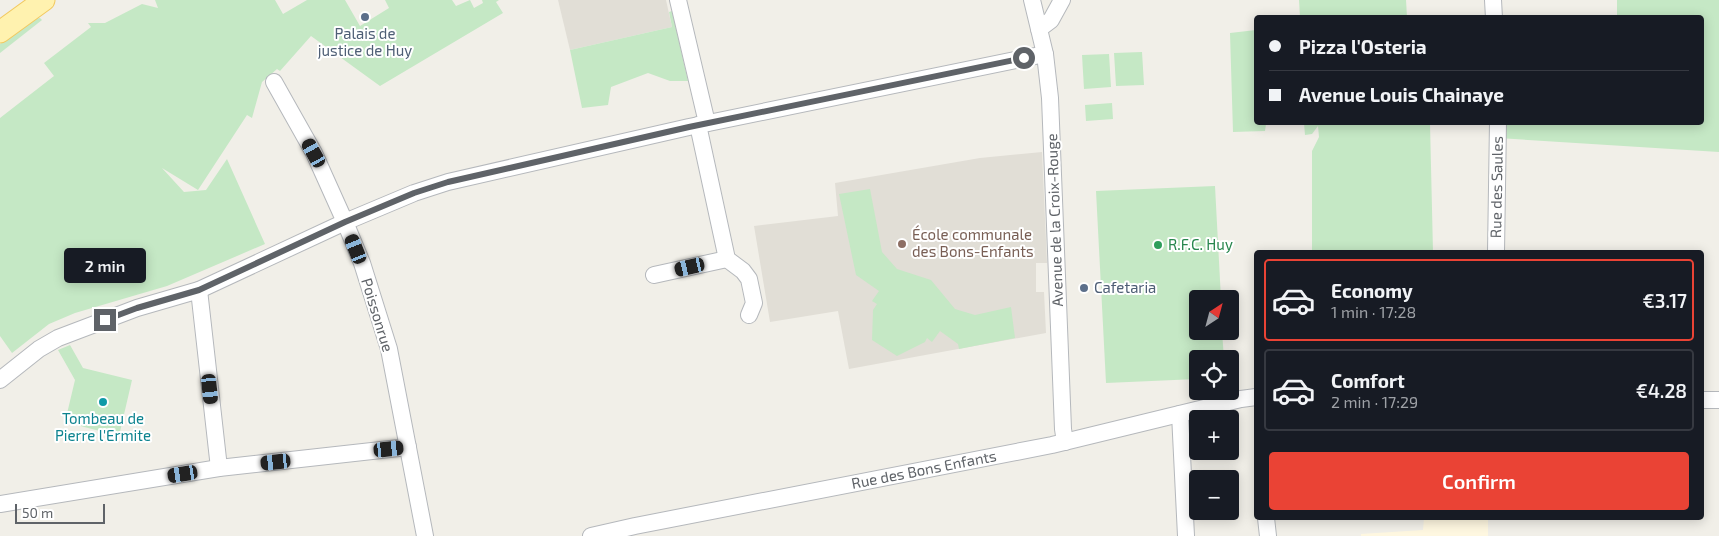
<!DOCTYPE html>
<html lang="en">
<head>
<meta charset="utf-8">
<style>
  :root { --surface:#171b24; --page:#20242c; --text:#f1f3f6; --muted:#9ea1a6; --line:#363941; --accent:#ea4335 }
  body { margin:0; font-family:"Exo 2",sans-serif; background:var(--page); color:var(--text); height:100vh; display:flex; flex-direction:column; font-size:19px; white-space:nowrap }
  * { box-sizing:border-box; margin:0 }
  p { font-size:16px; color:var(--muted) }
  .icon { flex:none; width:28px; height:28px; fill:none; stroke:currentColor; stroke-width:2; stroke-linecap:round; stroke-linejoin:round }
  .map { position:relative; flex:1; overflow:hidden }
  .side { position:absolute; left:1254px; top:250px; width:450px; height:270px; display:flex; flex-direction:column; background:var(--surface); border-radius:5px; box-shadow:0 2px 12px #0003 }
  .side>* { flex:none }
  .guide { position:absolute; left:1254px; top:15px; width:450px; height:110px; border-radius:5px; box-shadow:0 2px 12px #0003; display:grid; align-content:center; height:110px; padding:0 15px; background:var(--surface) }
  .needle { width:32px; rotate:36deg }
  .controls { position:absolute; left:1189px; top:290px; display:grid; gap:10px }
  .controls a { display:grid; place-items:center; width:50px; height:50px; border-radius:5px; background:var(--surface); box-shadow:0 2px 12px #0003; font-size:25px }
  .scale { position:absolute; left:15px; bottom:12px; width:90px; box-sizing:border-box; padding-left:5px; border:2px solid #5f6368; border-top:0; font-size:14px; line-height:18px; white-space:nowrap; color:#5f6368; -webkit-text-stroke:4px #fff; paint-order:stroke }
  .end { position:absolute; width:22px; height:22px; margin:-11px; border:6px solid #5f6368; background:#fff; box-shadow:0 0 0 2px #fff }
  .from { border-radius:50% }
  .bubble { position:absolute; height:35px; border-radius:5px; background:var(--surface); box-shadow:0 2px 12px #0003; font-size:16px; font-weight:600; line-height:35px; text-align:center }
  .car { position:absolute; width:15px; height:30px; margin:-15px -8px; border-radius:6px; box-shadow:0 0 4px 1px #0007; background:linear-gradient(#222 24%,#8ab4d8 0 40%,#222 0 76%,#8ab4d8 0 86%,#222 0) }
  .guide b { display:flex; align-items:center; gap:18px; height:48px; font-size:19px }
  .guide b+b { border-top:1px solid var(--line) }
  .guide i { width:12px; height:12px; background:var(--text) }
  ul { padding:9px 0 0; list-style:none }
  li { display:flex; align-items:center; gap:15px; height:82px; margin:0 10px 8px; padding:0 5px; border:2px solid var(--line); border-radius:5px }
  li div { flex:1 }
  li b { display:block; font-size:19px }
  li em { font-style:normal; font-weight:600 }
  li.current { border-color:var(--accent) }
  li>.icon { width:45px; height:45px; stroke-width:1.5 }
  .action { display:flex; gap:10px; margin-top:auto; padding:10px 15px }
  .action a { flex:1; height:58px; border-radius:5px; background:var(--accent); color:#fff; font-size:20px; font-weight:600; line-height:58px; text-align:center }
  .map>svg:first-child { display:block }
  .commercial { fill:#fef7e0 }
  .education { fill:#e1ded6 }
  .green { fill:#c5e8c5 }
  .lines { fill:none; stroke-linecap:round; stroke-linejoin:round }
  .minor-casing { stroke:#b5b8bc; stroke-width:18 }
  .major-casing { stroke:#f2c960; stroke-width:23 }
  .minor { stroke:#fff; stroke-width:16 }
  .major { stroke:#fff2af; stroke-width:21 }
  .route { stroke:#5f6368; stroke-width:6 }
  .service-dot { fill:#5c6f8a; stroke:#fff; stroke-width:2 }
  .education-dot { fill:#8d6e63; stroke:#fff; stroke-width:2 }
  .leisure-dot { fill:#2e9e5b; stroke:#fff; stroke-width:2 }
  .culture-dot { fill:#0f9aa8; stroke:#fff; stroke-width:2 }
  .labels { text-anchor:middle; stroke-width:4; stroke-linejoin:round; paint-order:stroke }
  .service-label { font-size:15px; fill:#4e5e75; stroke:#fff }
  .street-label { font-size:15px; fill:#5f6368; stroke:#fff }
  .education-label { font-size:15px; fill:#785e54; stroke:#fff; text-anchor:start }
  .leisure-label { font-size:15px; fill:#27864d; stroke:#fff; text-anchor:start }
  .culture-label { font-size:15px; fill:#0d838f; stroke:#fff }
</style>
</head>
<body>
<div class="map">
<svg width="1719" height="536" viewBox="0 0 1719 536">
  <rect width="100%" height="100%" fill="#f1efe8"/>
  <path class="commercial" d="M1424 518H1488V536H1361V534L1423 530Z"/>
  <g class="education">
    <path d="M558 0H666L672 27 570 50Z"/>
    <path d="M1042 152 1047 263H1036V292H1044L1046 333 849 369 838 311 770 322 754 226 838 216 835 183 980 158Z"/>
  </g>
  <g class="green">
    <path d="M155 0H275L283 14 307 0H345L360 26 389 8 385 0H452L456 6 470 0 474 8 483 3 482 0H499L496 2 503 13 380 86 311 36 280 71 277 69 262 82 252 118 247 115 198 190 162 168 184 192 206 190 227 159 265 244 167 286 75 313 49 324 12 353 0 336V118L54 76 44 63 91 27 88 23H105L142 4 158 8Z"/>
    <path d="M1299 0H1406L1407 17H1300Z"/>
    <path d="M1617 0H1719V152L1498 138V123L1701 122V18L1617 17Z"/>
    <path d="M672 11 688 81H670L648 73 611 87 608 105 582 108 570 50 672 27 669 12Z"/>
    <path d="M40 18 42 20 0 53V44L34 19Z"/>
    <path d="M1256 30V122L1430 123 1433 252H1312V151L1319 137 1318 126 1312 134 1305 135 1304 123 1266 124 1265 131 1233 132 1230 33Z"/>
    <path d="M1142 52 1144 85 1116 86 1114 53Z"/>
    <path d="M1109 54 1111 87 1084 89 1082 55Z"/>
    <path d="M1112 103 1113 119 1086 121 1085 105Z"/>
    <path d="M1215 186 1221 299H1198V331H1222L1224 359H1198L1197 379 1106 383 1096 191Z"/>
    <path d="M870 189 882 252 897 269 931 280 955 309 975 315 1011 307 1015 338 959 349 958 344 940 331 932 342 927 338 925 342 897 356 872 340 873 310 877 304 872 301 879 291 856 275 839 194Z"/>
    <path d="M70 345 83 368 132 380 119 436 65 422 75 380 58 350Z"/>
  </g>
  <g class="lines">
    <g class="minor-casing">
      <g id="minor">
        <path d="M678 0 707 123"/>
        <path d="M1032 0 1045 54 1050 98 1063 429 1065 442"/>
        <path d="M1493 0 1494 18"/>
        <path d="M1039 29 1051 20 1062 0"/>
        <path d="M274 82 314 153 345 222 362 263 389 349 425 536"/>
        <path d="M698 125 727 259 743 271 749 279 754 303 749 315"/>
        <path d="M1496 252 1498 122"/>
        <path d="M654 275 727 259"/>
        <path d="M199 290 219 468"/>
        <path d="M0 380 39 349 58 338 137 308 199 290 345 222 414 193 448 182 689 127 1045 54"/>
        <path d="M1701 400H1719"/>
        <path d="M1180 414 1186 536"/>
        <path d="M0 504 219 468 408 447"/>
        <path d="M1266 518 1268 536"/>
        <path d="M591 536 635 526 1052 445 1241 399 1256 397"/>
      </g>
    </g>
    <g class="major-casing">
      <path id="major" d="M0 32 44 0"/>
    </g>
    <use href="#minor" class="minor"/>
    <use href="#major" class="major"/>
  </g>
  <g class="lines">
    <path class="route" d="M105 320 137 308 199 290 345 222 414 193 448 182 689 127 1024 58"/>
  </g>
  <g class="service-dot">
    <circle cx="365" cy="17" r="5"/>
    <circle cx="1084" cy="288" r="5"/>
  </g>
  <circle class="education-dot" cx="902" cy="244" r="5"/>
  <circle class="leisure-dot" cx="1158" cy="245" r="5"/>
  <circle class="culture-dot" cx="103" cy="402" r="5"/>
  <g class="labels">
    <g class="service-label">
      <text x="365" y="39">Palais de<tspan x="365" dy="17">justice de Huy</tspan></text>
      <text x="1094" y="293" text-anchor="start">Cafetaria</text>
    </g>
    <g class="street-label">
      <text transform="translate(1497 187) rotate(-89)" y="5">Rue des Saules</text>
      <text transform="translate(1055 220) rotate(-92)" y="5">Avenue de la Croix-Rouge</text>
      <text transform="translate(377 315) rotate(73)" y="5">Poissonrue</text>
      <text transform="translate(924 470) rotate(-11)" y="5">Rue des Bons Enfants</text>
    </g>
    <g class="education-label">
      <text x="912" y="240">École communale<tspan x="912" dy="17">des Bons-Enfants</tspan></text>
    </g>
    <g class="leisure-label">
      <text x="1168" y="250">R.F.C. Huy</text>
    </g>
    <g class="culture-label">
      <text x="103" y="424">Tombeau de<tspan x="103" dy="17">Pierre l'Ermite</tspan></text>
    </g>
  </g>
</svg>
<div class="controls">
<a><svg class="needle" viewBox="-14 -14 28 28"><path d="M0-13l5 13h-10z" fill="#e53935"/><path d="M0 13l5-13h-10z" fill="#9ea1a6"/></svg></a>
<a><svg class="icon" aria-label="locate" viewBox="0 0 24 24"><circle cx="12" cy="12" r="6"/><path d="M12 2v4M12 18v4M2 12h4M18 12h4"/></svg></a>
<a>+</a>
<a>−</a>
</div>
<div class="scale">50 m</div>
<i class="end from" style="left:1024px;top:58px"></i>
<i class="end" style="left:105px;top:320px"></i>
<div class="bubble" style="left:64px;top:248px;width:82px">2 min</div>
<i class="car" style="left:314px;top:153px;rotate:331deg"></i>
<i class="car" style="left:356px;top:249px;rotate:338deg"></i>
<i class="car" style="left:690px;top:267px;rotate:257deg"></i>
<i class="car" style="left:210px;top:389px;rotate:174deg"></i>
<i class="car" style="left:389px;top:449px;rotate:84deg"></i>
<i class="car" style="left:276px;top:462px;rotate:264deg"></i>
<i class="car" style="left:183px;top:474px;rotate:261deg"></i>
<div class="guide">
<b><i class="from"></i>Pizza l'Osteria</b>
<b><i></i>Avenue Louis Chainaye</b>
</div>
<section class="side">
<ul>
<li class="current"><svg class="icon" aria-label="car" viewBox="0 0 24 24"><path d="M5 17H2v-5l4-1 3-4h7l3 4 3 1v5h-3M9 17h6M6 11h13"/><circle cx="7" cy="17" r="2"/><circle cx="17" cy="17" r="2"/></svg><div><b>Economy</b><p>1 min · 17:28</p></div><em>€3.17</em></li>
<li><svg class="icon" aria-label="car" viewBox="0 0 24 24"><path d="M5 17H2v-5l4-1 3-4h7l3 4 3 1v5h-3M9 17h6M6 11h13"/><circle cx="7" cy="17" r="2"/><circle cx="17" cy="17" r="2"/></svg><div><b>Comfort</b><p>2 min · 17:29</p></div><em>€4.28</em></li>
</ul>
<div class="action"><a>Confirm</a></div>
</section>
</div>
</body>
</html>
